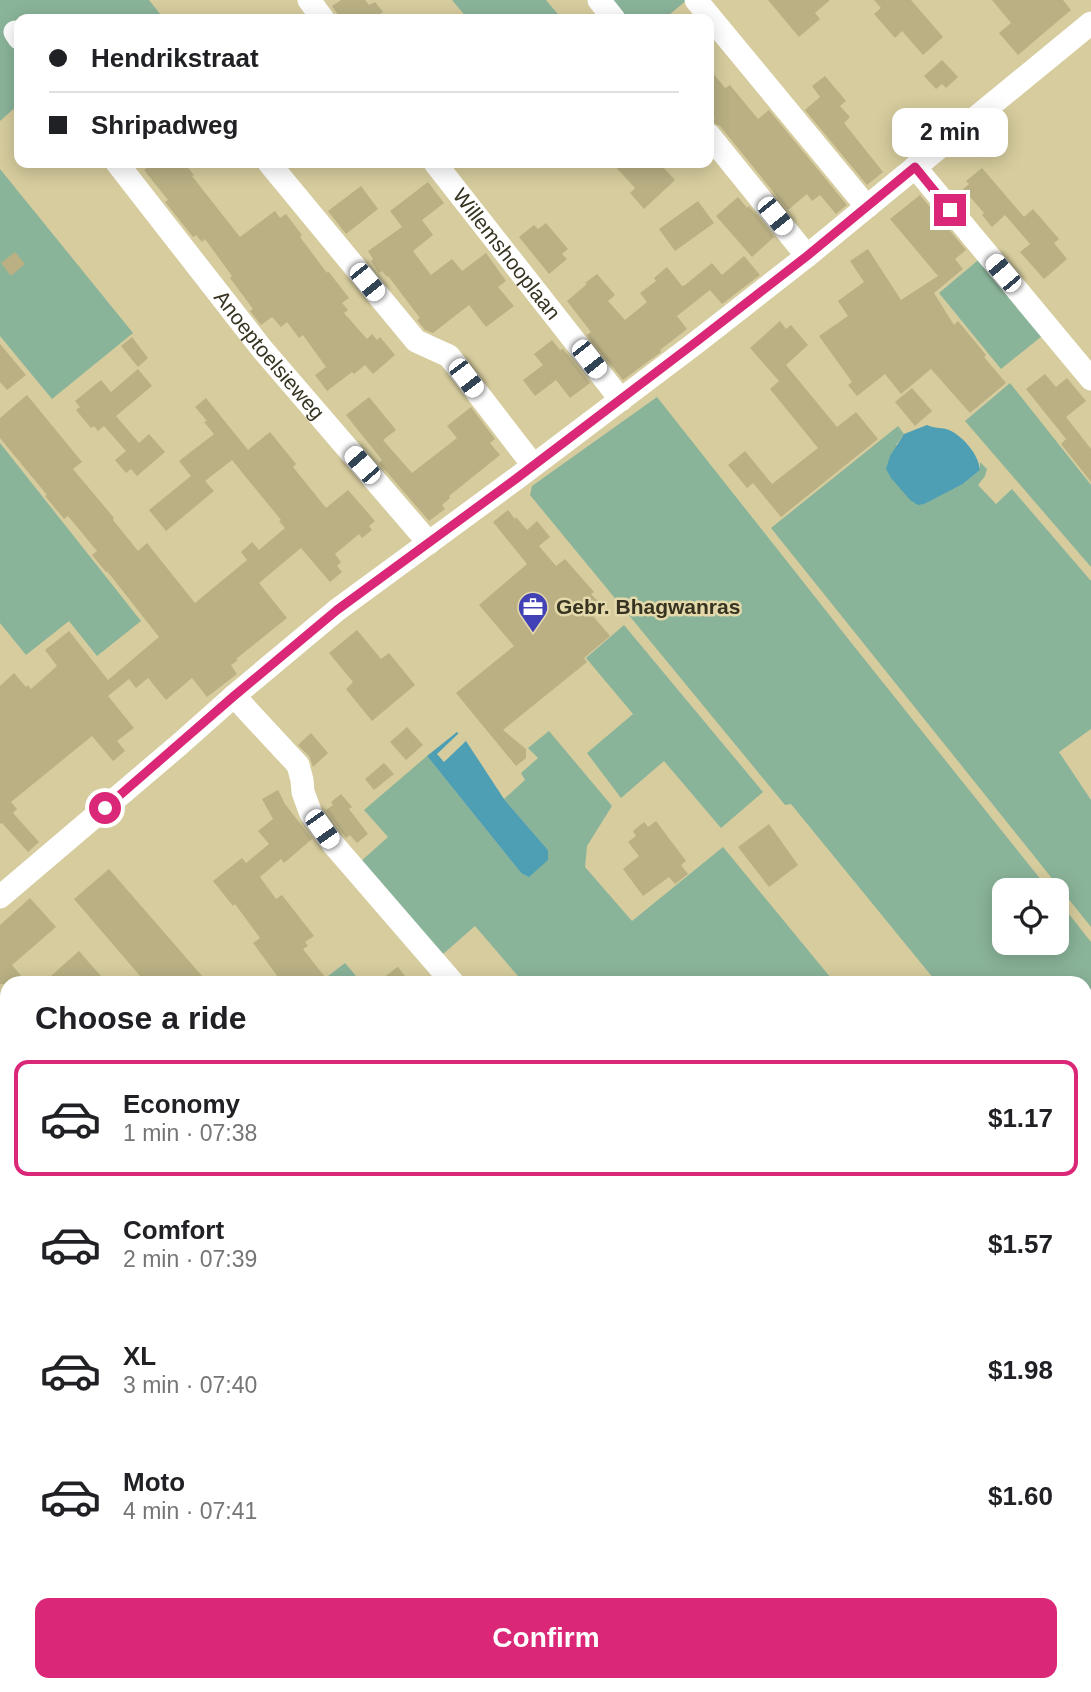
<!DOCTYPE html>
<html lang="en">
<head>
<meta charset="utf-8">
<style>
  :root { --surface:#fff; --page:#f2f2f2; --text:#202124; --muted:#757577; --line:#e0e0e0; --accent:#db2777 }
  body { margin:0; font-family:Helvetica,sans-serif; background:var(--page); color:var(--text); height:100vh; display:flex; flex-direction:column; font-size:26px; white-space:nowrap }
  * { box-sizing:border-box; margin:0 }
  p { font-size:23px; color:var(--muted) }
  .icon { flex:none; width:38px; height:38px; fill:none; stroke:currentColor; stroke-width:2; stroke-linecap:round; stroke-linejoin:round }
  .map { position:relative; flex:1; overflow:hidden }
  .details { position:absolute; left:0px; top:976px; width:1092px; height:716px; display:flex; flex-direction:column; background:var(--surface); border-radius:21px 21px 0 0; box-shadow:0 4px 18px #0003 }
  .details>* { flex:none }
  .guide { position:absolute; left:14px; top:14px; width:700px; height:154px; border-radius:14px; box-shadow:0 4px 18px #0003; display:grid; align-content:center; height:154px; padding:0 35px; background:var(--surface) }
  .buttons { position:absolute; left:992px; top:878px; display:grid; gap:14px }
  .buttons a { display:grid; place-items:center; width:77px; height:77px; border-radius:14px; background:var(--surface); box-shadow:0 4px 18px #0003; font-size:35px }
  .end { position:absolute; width:32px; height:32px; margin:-16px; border:9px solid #db2777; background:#fff; box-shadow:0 0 0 4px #fff }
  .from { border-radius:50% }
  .bubble { position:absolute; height:49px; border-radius:14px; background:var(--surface); box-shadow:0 4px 18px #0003; font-size:23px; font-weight:800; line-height:49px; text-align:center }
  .car { position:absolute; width:21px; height:42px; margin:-21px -10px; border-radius:9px; box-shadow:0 0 5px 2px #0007; background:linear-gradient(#fff 24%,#345 0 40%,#fff 0 76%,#345 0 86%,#fff 0) }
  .guide b { display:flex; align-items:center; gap:24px; height:66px; font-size:26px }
  .guide b+b { border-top:2px solid var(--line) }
  .guide i { width:18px; height:18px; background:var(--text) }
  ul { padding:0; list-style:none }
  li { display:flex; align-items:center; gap:21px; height:116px; margin:0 14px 10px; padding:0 21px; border:4px solid transparent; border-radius:14px }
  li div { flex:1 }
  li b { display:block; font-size:26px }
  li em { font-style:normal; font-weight:800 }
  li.on { border-color:var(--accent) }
  li>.icon { width:63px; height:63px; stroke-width:1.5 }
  h2 { padding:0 35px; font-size:32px; line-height:84px }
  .primary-button { display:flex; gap:14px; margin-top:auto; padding:14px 35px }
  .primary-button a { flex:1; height:80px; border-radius:14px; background:var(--accent); color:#fff; font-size:28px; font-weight:800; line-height:80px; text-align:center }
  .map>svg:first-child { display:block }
  .green { fill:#8ab49a }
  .water { fill:#4f9fb4 }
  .pier { fill:#d6cc9e }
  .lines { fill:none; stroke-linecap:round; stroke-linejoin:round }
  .stream { stroke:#4f9fb4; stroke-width:5 }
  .building { fill:#bab084 }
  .minor { stroke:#fff; stroke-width:23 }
  .route { stroke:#db2777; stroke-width:9 }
  .labels { text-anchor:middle; stroke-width:5; stroke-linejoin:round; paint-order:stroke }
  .street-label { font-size:21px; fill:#373321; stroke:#e3d9ab }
  .poi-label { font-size:21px; font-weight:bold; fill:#373321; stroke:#e3d9ab; text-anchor:start }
</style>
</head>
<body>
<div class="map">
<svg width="1091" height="1692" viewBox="0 0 1091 1692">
  <rect width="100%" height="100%" fill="#d6cc9e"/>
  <g class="green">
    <path d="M0 0H149L160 14 153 19H19V104L0 121Z"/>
    <path d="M452 0H546L562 19H468Z"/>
    <path d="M605 0H687L664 19H620Z"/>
    <path d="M0 169 133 333 52 399 0 336Z"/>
    <path d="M983 256 1047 332 1001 369 939 293Z"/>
    <path d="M1010 383 1091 485V567L965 421Z"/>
    <path d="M657 397 857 650 1050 891H1004V943H1057V899L1091 942V1044L1085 1049V984L929 983 934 979 791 804 785 805 530 495 532 486Z"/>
    <path d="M898 426 904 434 896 445 953 489 963 484 980 470V462L987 469 985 476 978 485 996 504 1012 489 1091 581V729L1059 752 1091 800V927L771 528Z"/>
    <path d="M0 443 141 621 97 656 69 621 26 655 0 623Z"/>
    <path d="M624 625 763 792 721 828 664 761 621 798 587 753 633 714 586 658Z"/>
    <path d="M549 731 612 806 587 846 585 867 632 921 723 847 835 983H524L475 926 434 962 349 872 388 837 364 810 427 756 521 873 548 850 504 799 525 780 521 773 538 758 528 748Z"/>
    <path d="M345 963 362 983H319Z"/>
    <path d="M7 1071V1147L0 1139V1077Z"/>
    <path d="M7 1155V1254L0 1260V1161Z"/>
    <path d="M7 1442V1685H300L291 1692H0V1446Z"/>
    <path d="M1091 1458V1502L1085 1495V1463Z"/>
    <path d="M625 1685H704L695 1692H631Z"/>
  </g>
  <g class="water">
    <path d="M927 425C935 429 942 427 949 430 963 436 979 455 980 470L963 484 924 504 918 505 910 500 891 478 886 469 890 456 904 434Z"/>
    <path d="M457 732 466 741 504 799 548 850V860L529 877 521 873 427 756Z"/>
  </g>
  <path class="pier" d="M459 733 466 741 444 762 437 754Z"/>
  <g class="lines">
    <g class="stream">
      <path d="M1085 1030 1091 1026"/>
      <path d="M270 1692 279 1685"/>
    </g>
  </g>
  <g class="building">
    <path d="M341 0H365L369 5 375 2 383 12 377 16 379 19H341L332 6Z"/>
    <path d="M768 0H830L815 13 820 19 799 37Z"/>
    <path d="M874 0H911L943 37 923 55 902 31 895 38 874 14 881 8Z"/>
    <path d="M992 0H1063L1071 10 1018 55 999 33 1011 23Z"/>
    <path d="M942 60 958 77 946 88 942 84 936 89 924 76Z"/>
    <path d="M709 68 725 88 730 85 758 119 769 110 847 205 836 214 820 195 812 201 807 194 788 210 720 126 711 122 715 119 709 112Z"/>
    <path d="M825 76 846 101 840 106 850 117 844 123 883 172 867 185 805 110 820 97 812 86Z"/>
    <path d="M154 163H184L194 175 192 176 240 237 275 211 280 218 286 214 302 235 300 237 327 273 328 271 349 298 342 303 348 310 344 313 367 339 372 334 377 340 380 337 395 355 373 374 365 365 354 374 352 372 327 391 315 375 326 367 303 335 299 338 287 322 281 327 272 317 261 325 250 311 253 309 230 278 232 276 205 239 202 242 196 235 193 237 165 202 168 200 144 170Z"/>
    <path d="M612 163H659L675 180 644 209 630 193 635 188Z"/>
    <path d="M982 168 1024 217 1033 209 1059 239 1054 243 1067 259 1044 279 1020 252 1030 244 1005 215 992 227 982 215 984 213 963 189 969 184 966 181Z"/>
    <path d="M428 182 444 203 422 220 433 235 413 251 431 275 452 259 462 271 486 253 506 281 498 287 514 306 486 327 469 305 433 333 425 330 417 320 420 318 388 276 387 277 382 271 379 273 371 261 373 259 368 251 402 227 390 211Z"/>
    <path d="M361 186 378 209 346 234 328 211Z"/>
    <path d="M920 195 966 250 955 259 963 269 934 293 954 325 958 321 986 355 984 357 1006 383 970 413 931 369 901 394 885 374 857 396 848 385 852 382 819 336 848 316 838 301 864 282 850 261 868 249 901 300 938 276 890 219Z"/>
    <path d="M738 197 747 208 749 206 774 237 752 257 716 216Z"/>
    <path d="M698 201 714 223 675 251 659 229Z"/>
    <path d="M546 223 568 249 562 254 567 259 549 274 519 237 534 225 538 229Z"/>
    <path d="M15 252 25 264 11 276 1 263Z"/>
    <path d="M744 256 760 275 722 304 710 290 677 316 687 329 660 350 661 352 623 380 587 335 591 332 567 301 587 284 585 283 597 274 615 295 608 301 625 320 647 302 640 293 656 281 654 278 667 267 682 286 685 285 712 263 722 275Z"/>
    <path d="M780 321 786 329 791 325 808 345 786 365 837 427 856 412 878 439 781 517 753 483 747 488 728 465 745 451 772 484 818 448 770 389 779 381 750 348Z"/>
    <path d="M132 337 148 358 138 367 121 346Z"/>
    <path d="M552 340 560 350 563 349 590 383 570 398 556 380 535 396 523 380 543 365 534 354Z"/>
    <path d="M0 344 26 375 7 390 0 382Z"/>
    <path d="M138 369 152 386 116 416 139 443 149 434 165 452 137 476 131 469 126 473 115 460 126 451 104 426 98 431 94 426 91 428 76 410 80 407 75 401 101 380 111 392Z"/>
    <path d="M1045 374 1056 387 1067 378 1086 401 1066 417 1091 449V482L1061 444 1066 439 1026 389Z"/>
    <path d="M912 388 932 411 915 426 895 402Z"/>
    <path d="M27 395 82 462 73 469 114 518 113 520 138 551 147 543 195 603 247 560 241 552 252 542 259 550 285 528 279 521 281 520 232 460 205 481 214 491 166 531 149 510 191 476 179 461 214 434 204 422 207 421 195 407 206 398 248 450 270 432 296 464 293 467 326 508 348 490 375 521 369 526 372 530 362 538 359 534 335 554 341 562 337 566 342 572 330 582 301 548 259 583 287 618 236 659 238 660 231 665 237 674 207 697 192 678 166 700 148 678 136 688 129 679 108 696 134 728 117 741 125 751 113 761 92 736 11 802 17 809 13 813 39 842 28 852 2 823 0 824V686L14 673 26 687 28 685 31 689 57 666 45 650 69 631 108 680 159 637 107 571 106 572 92 555 97 551 68 516 64 519 45 496 47 495 0 438V418Z"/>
    <path d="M369 397 396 430 383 440 412 473 457 438 447 426 471 407 495 439 490 443 500 455 449 496 450 498 442 505 445 509 429 521 379 463 382 460 346 415Z"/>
    <path d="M508 510 515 519 516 517 527 530 537 521 550 537 539 546 556 566 565 559 594 592 591 594 603 606 592 615 610 636 584 658 587 662 503 730 526 749V758L516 766 456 693 514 646 479 605 527 564 493 522Z"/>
    <path d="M357 630 381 659 389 653 415 685 372 721 346 689 353 682 329 653Z"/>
    <path d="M407 727 423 745 406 760 390 742Z"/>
    <path d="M311 733 328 753 313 767 309 756 298 745Z"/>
    <path d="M384 763 394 774 374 790 365 779Z"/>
    <path d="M278 790 285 804 312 839 284 863 281 859 260 877 276 899 282 895 314 936 305 942 308 946 303 949 325 977 316 984H283L253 943 260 938 235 904 233 906 213 881 242 858 246 863 269 844 258 831 273 819 262 799Z"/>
    <path d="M341 794 352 807 349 809 368 834 357 843 350 835 346 838 326 810 333 805 331 802Z"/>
    <path d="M656 821 686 861 681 865 688 874 675 884 669 877 643 896 623 869 639 856 628 842 636 836 633 831 644 822 648 827Z"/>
    <path d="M769 824 798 865 769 887 738 847Z"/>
    <path d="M109 869 209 984H147L74 899Z"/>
    <path d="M30 898 56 927 12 965 28 984H0V925Z"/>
    <path d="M79 951 108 984H42Z"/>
    <path d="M398 967 411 984H376L396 968Z"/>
  </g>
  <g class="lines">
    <g class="minor">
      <path d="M309 0 323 19"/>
      <path d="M599 0 614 19"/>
      <path d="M696 0 867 207"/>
      <path d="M15 32 19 38"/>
      <path d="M709 135 807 256"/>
      <path id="s1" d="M117 163 262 349 429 543"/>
      <path d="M269 163 416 341 449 356 533 465"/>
      <path id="s2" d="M435 163 621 400"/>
      <path d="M915 167 1091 379"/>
      <path d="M234 696 298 765 302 780 303 792 311 814 333 844 454 984"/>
      <path d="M0 897 180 744 234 696 337 610 517 478 697 342 807 256 1091 23"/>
      <path d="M1085 1058 1091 1054"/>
      <path d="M1085 1301 1091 1296"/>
      <path d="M1085 1506 1091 1514"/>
      <path d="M1085 1542 1091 1538"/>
      <path d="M727 1685 733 1692"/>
      <path d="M302 1692 310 1685"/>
      <path d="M595 1692 603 1685"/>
      <path d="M894 1692 903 1685"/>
    </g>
  </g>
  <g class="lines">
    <path class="route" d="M105 808 234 696 337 610 517 478 696 342 807 256 915 167 950 210"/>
  </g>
  <defs>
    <g id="office-pin" transform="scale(1.575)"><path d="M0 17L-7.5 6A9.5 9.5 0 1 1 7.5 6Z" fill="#4341b6" stroke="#e3d9ab"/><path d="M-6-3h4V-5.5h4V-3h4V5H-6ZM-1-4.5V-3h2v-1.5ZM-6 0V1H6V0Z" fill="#fff"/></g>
  </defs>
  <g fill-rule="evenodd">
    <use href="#office-pin" x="533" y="607"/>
  </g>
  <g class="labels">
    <g class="street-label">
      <text dy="7" stroke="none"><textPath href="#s2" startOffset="116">Willemshooplaan</textPath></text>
      <text dy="7" stroke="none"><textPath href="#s1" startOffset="245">Anoeptoelsieweg</textPath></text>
    </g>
    <g class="poi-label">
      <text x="556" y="614">Gebr. Bhagwanras</text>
    </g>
  </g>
</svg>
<div class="buttons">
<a><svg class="icon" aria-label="locate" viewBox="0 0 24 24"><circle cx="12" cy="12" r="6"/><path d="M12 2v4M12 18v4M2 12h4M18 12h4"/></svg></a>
</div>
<i class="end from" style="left:105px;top:808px"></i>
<i class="end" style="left:950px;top:210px"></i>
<div class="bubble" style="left:892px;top:108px;width:116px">2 min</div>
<i class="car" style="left:775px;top:216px;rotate:141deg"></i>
<i class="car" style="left:1003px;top:273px;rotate:320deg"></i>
<i class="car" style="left:367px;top:282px;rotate:141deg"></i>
<i class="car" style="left:589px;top:359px;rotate:142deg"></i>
<i class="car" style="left:466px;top:378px;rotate:143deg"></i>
<i class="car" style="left:362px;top:465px;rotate:319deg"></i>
<i class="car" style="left:322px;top:829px;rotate:145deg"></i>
<div class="guide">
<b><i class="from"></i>Hendrikstraat</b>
<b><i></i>Shripadweg</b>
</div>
<section class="details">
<h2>Choose a ride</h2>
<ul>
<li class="on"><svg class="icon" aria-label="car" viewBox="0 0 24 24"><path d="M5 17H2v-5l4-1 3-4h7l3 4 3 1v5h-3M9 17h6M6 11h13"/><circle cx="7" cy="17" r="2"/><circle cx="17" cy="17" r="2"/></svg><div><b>Economy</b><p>1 min · 07:38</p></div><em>$1.17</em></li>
<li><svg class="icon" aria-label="car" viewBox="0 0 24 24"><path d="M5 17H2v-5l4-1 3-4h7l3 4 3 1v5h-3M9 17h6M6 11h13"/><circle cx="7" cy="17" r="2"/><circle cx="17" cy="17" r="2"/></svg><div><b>Comfort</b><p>2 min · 07:39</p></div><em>$1.57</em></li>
<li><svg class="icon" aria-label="car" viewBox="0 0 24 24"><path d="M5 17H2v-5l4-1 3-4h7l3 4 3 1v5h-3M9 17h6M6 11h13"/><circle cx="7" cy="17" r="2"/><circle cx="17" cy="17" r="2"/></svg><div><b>XL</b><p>3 min · 07:40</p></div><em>$1.98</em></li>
<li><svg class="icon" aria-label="car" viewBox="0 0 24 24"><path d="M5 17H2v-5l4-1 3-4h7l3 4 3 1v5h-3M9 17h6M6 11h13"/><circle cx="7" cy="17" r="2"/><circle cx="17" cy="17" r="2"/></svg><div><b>Moto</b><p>4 min · 07:41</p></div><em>$1.60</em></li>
</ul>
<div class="primary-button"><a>Confirm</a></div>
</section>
</div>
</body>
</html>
